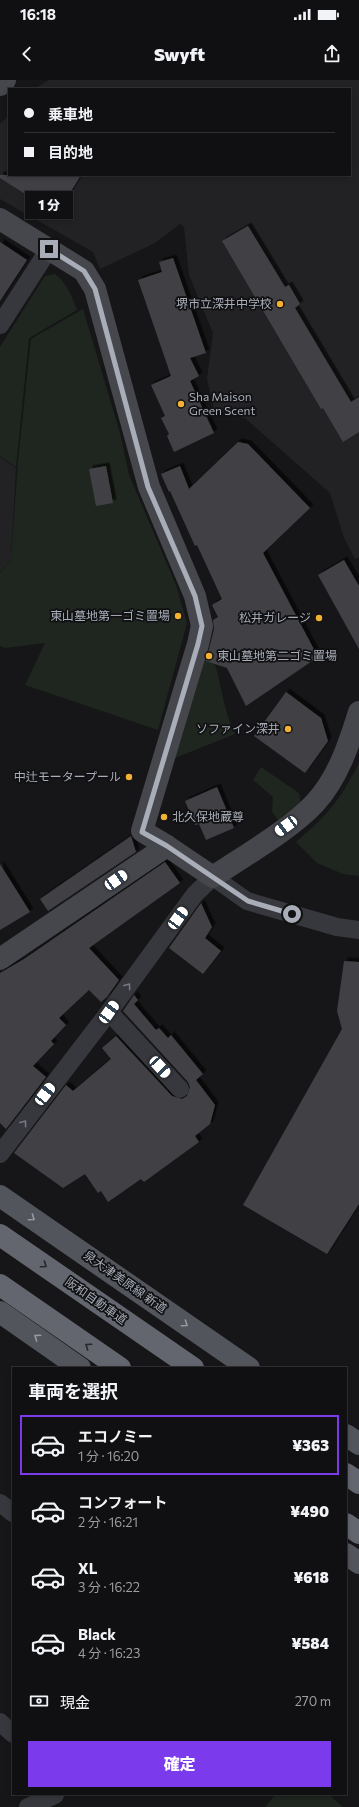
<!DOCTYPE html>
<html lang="ja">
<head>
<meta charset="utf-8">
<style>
  :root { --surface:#101012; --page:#1e1e20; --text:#f1f3f6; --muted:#9c9d9f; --line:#303032; --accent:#7c3aed }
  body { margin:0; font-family:Commissioner,"Noto Sans JP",sans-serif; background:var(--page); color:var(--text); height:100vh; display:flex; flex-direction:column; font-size:15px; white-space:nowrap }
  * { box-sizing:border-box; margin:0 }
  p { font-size:13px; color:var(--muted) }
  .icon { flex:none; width:22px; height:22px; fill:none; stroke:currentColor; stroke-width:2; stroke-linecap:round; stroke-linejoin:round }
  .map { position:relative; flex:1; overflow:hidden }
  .drawer { position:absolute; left:12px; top:1287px; width:335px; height:428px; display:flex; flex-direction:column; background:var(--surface); border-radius:0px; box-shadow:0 2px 6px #0003,0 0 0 1px var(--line) }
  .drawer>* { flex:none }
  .hud { position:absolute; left:8px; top:8px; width:343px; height:88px; border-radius:0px; box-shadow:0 2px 6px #0003,0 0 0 1px var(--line); display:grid; align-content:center; height:88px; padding:0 16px; background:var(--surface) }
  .end { position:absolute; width:18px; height:18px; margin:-9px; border:5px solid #a8adb8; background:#111; box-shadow:0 0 0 2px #111 }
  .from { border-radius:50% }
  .bubble { position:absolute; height:28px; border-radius:0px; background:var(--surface); box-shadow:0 2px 6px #0003,0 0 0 1px var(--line); font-size:13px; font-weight:800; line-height:28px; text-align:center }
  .car { position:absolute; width:12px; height:24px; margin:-12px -6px; border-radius:5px; box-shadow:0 0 3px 1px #0007; background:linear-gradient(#fff 24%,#345 0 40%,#fff 0 76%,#345 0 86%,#fff 0) }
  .hud b { display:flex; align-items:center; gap:14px; height:38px; font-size:15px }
  .hud b+b { border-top:1px solid var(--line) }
  .hud i { width:10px; height:10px; background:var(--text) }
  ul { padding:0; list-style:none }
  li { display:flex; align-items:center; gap:12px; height:60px; margin:0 8px 6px; padding:0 8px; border:2px solid transparent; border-radius:0px }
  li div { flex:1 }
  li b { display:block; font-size:15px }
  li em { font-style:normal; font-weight:800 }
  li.active { border-color:var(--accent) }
  li>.icon { width:36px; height:36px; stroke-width:1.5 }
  h2 { padding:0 16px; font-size:18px; line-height:48px }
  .pay { display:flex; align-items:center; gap:10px; height:44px; padding:0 16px; font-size:15px }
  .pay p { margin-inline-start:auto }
  .action { display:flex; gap:8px; margin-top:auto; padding:8px 16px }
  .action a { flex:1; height:46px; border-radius:0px; background:var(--accent); color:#fff; font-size:16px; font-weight:800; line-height:46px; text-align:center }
  .status { display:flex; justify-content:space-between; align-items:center; height:28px; padding:0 20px; background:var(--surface); direction:ltr }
  .status svg { height:11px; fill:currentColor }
  header { display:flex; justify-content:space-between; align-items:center; height:52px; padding:0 16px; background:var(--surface); font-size:18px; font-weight:800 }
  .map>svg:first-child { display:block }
  .built { fill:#222225 }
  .green { fill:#1e261f }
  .building { fill:#404145; filter:url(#shadow) }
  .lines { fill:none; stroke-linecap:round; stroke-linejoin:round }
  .street { stroke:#37383d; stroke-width:18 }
  .secondary { stroke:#45474d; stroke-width:22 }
  .primary { stroke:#53555c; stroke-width:22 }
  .highway { stroke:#63666e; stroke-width:22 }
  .oneway { stroke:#757881 }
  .oneway2 { stroke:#979ba6 }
  .oneway3 { stroke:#26262a }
  .route { stroke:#a8adb8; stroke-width:5 }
  .poi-dot { fill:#f2b134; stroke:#111113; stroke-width:1.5 }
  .labels { text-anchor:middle; stroke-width:3.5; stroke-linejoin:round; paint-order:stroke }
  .poi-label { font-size:12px; fill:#a8adb8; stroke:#111113; text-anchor:end }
  .street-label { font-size:12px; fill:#a8adb8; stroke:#111113 }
</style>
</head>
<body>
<div class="status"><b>16:18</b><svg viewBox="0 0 49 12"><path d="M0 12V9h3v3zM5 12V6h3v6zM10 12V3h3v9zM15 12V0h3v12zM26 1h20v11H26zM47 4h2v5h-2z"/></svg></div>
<header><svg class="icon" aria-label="back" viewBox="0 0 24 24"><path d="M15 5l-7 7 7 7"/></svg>Swyft<svg class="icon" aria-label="share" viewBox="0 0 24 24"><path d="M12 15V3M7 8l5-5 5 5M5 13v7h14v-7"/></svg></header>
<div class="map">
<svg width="359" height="1727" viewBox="0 0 359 1727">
  <defs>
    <filter id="shadow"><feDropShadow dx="3.5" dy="-3.5" stdDeviation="0" flood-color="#0009"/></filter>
  </defs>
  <rect width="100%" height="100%" fill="#161618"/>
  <g class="built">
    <path d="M49 0H359V477L355 479 344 458 330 413 245 338 214 330 207 299 213 253 189 195 184 147 180 144 155 163 100 189 93 172 0 119V44L9 35V95H350V9H34Z"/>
    <path d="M0 377 16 388 11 480 0 492Z"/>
  </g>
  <g class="green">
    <path d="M55 194C67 203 72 217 77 230L29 258 16 387 0 376V267L45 196Z"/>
    <path d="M83 229 120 353 129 395 176 505 187 543 158 650 25 605 45 563 5 568 0 566V493L11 480 18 381 31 259Z"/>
    <path d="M206 569 211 571C221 598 222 628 235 654L175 678Z"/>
    <path d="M359 683V796L343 794 317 783 296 762C328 735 340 720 359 683Z"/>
    <path d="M261 687 299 713 301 723 278 740 272 732 273 717 253 700Z"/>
    <path d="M276 1714H328L343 1727H265Z"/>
  </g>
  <g class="building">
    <path d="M0 95H81L57 134 0 98Z"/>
    <path d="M248 146 285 207 289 205 300 224 295 228 351 322 359 317V352L343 362 323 328 321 329 222 161Z"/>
    <path d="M0 162 27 180 0 221Z"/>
    <path d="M173 178 206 273 190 278 199 296 190 301 214 353 174 372 167 356 169 354 161 338 165 336 151 305 171 296 138 200 162 192 159 182Z"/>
    <path d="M238 362 248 364 310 428 263 473 318 577 246 626 227 588 206 581 214 549 213 540 218 537 212 525 222 519 197 465 195 466 170 411 169 412 161 394 180 386 189 409Z"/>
    <path d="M106 386 113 423 96 426 89 389Z"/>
    <path d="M344 480 359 506V569L318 495Z"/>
    <path d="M286 612 321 638 328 661 305 693 254 656Z"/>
    <path d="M217 707 234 748 206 760 199 744 195 745 185 721Z"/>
    <path d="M131 756 136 772 48 831 40 819Z"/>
    <path d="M165 782 180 803 89 868 119 900 107 917 101 922 89 910 59 938 66 945 51 961 54 964 33 986 46 997 6 1049 0 1043V893L24 879Z"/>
    <path d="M0 784 30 832 0 850Z"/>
    <path d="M201 823 212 847 205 858 221 871 203 894 169 868Z"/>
    <path d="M344 881 359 882V1124L327 1174 243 1125 342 949 337 931Z"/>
    <path d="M134 915 138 920 134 924 156 950 159 948 168 958 171 955 203 994 196 1000 215 1025 210 1044 195 1056 199 1062 144 1102 141 1099 108 1122 101 1111 98 1113 85 1094 63 1108 14 1073 66 1005 73 1011 111 979 102 968 116 956 172 1016 182 1019 187 1016 190 1007 188 1002 123 931Z"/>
  </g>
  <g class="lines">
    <g class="street">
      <path d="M0 245 49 169"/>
      <path d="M109 932 180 1009"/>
      <path d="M0 1074 109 932 195 814 213 797 247 821 337 847 359 850"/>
      <path d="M0 1423 13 1433"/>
      <path d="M0 1642 13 1654"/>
      <path d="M28 1727 55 1715"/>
    </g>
    <g class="secondary">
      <path d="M0 5 5 0"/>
      <path d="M0 139 84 191 95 209 149 407 195 516 202 546 198 564 142 751 167 766 213 797C244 776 291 749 315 723 338 698 349 664 359 632"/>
      <path d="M0 879 167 766"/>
    </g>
    <g class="primary">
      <path d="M0 1116 249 1288"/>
      <path d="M0 1232 80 1288"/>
      <path d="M346 1355 359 1364"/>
      <path d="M346 1474 359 1483"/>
    </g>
    <g class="highway">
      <path d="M0 1155 193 1288"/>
      <path d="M0 1205 120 1288"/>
      <path d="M346 1394 359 1403"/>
      <path d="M346 1444 359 1453"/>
    </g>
  </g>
  <defs><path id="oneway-chevron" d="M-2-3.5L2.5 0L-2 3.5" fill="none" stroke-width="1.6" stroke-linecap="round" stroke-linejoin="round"/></defs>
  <g class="oneway">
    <use href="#oneway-chevron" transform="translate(128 906) rotate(-54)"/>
    <use href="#oneway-chevron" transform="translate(24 1043) rotate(-53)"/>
  </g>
  <g class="oneway2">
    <use href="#oneway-chevron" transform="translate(32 1138) rotate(35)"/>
    <use href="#oneway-chevron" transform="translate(185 1244) rotate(35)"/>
    <use href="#oneway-chevron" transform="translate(37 1257) rotate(-145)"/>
  </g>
  <g class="oneway3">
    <use href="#oneway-chevron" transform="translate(44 1185) rotate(35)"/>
    <use href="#oneway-chevron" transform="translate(88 1266) rotate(-145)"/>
  </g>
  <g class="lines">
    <path class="route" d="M49 169 84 191 95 209 148 407 195 516 202 546 198 564 142 752 167 766 248 821 292 834"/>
  </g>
  <g class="poi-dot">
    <circle cx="280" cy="224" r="4"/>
    <circle cx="181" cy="324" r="4"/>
    <circle cx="178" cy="536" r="4"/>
    <circle cx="319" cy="538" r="4"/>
    <circle cx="209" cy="576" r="4"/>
    <circle cx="288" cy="649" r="4"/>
    <circle cx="129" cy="697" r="4"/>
    <circle cx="164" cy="737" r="4"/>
  </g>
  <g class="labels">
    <g class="poi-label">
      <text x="272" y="228">堺市立深井中学校</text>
      <text x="189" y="321" text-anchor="start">Sha Maison<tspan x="189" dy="14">Green Scent</tspan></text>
      <text x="170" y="540">東山墓地第一ゴミ置場</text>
      <text x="311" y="542">松井ガレージ</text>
      <text x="217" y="580" text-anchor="start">東山墓地第二ゴミ置場</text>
      <text x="280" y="653">ソファイン深井</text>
      <text x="121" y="701">中辻モータープール</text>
      <text x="172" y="741" text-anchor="start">北久保地蔵尊</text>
    </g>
    <g class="street-label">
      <text transform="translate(125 1202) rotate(35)" y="4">泉大津美原線 新道</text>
      <text transform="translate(96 1221) rotate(35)" y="4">阪和自動車道</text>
    </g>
  </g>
</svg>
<i class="end from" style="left:292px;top:834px"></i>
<i class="end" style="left:49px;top:169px"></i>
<div class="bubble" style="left:25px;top:111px;width:48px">1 分</div>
<i class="car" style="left:286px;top:746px;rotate:234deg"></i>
<i class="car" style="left:116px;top:800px;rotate:56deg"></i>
<i class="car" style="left:178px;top:838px;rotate:36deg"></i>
<i class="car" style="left:109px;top:932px;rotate:36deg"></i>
<i class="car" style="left:160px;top:987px;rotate:137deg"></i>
<i class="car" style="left:45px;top:1014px;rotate:38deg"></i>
<div class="hud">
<b><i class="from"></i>乗車地</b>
<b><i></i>目的地</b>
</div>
<section class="drawer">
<h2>車両を選択</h2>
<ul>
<li class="active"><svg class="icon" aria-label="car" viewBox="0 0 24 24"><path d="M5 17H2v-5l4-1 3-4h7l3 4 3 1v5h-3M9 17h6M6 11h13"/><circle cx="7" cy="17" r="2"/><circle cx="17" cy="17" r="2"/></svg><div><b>エコノミー</b><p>1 分 · 16:20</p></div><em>¥363</em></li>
<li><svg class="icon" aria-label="car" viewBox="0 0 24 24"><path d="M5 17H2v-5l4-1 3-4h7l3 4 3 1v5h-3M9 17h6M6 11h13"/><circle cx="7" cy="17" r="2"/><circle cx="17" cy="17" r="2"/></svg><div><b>コンフォート</b><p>2 分 · 16:21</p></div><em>¥490</em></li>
<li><svg class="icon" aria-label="car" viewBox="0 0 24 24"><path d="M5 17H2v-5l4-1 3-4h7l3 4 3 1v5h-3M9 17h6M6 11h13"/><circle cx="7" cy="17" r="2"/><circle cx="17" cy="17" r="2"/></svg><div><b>XL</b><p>3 分 · 16:22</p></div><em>¥618</em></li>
<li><svg class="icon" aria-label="car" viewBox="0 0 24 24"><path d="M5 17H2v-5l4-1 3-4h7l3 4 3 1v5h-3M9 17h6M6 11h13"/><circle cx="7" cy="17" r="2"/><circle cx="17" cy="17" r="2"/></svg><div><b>Black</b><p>4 分 · 16:23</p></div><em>¥584</em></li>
</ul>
<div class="pay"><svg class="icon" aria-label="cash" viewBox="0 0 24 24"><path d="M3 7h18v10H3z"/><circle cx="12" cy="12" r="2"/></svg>現金<p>270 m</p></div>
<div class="action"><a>確定</a></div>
</section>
</div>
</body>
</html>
